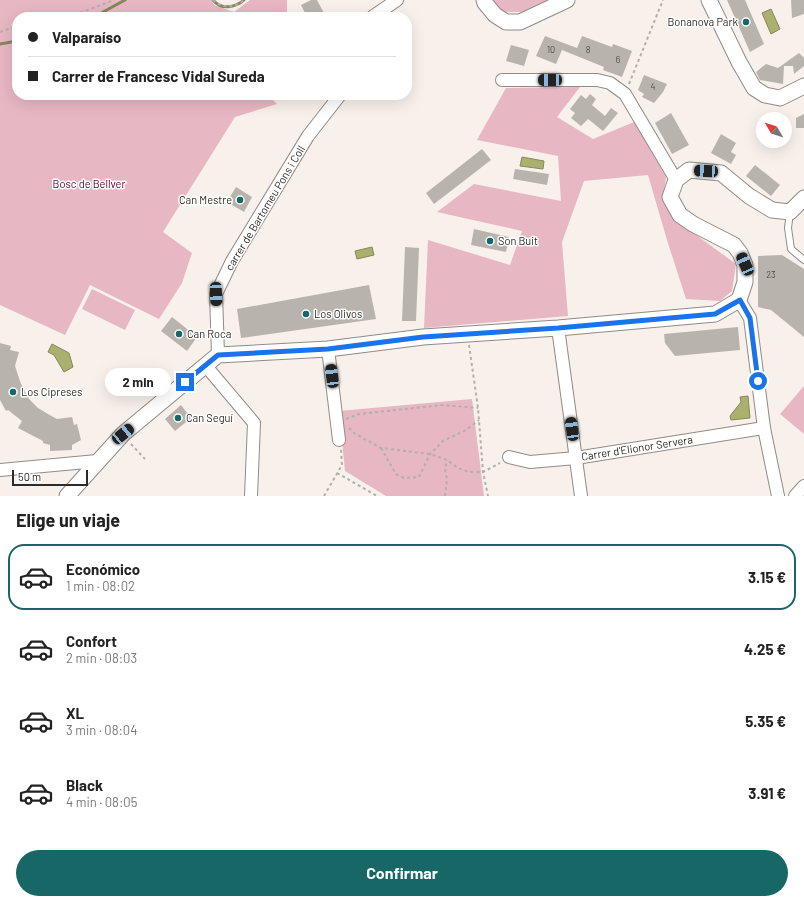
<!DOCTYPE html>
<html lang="es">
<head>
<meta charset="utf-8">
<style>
  :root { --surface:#fff; --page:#f6f6f6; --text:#222; --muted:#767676; --line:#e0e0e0; --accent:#186767 }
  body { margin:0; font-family:Barlow,sans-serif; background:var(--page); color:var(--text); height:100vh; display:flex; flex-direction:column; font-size:15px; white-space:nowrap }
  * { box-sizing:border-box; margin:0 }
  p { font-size:13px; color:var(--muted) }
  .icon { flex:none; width:22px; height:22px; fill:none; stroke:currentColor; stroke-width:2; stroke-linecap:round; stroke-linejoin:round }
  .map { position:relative; height:496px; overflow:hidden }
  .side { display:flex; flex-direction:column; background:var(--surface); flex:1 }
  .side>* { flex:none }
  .guide { position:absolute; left:12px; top:12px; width:400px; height:88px; border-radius:16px; box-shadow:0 4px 16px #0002; display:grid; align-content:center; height:88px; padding:0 16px; background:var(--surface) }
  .needle { width:26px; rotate:309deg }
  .buttons { position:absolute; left:756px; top:112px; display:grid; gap:8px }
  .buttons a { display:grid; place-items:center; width:36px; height:36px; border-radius:50%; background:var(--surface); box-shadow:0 4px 16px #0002; font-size:20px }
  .scale { position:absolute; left:12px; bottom:10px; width:76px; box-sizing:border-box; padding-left:4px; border:2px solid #2d2b29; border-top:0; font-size:11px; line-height:14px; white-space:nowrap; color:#2d2b29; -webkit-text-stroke:3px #fff; paint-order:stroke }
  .end { position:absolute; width:18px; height:18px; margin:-9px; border:5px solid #1a73e8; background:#fff; box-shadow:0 0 0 2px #fff }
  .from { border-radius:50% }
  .bubble { position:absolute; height:28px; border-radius:14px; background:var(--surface); box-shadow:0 4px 16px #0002; font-size:13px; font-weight:700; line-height:28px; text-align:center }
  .car { position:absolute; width:12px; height:24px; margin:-12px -6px; border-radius:5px; box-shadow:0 0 3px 1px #0007; background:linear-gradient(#222 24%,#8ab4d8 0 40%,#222 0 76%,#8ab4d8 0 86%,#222 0) }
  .guide b { display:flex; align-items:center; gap:14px; height:38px; font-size:15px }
  .guide b+b { border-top:1px solid var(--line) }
  .guide i { width:10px; height:10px; background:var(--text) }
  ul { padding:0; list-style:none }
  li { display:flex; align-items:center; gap:12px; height:66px; margin:0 8px 6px; padding:0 8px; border:2px solid transparent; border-radius:16px }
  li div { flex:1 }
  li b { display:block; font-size:15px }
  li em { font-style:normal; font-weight:700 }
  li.selected { border-color:var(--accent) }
  li>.icon { width:36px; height:36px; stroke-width:1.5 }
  h2 { padding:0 16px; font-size:18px; line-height:48px }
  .cta { display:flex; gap:8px; margin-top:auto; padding:8px 16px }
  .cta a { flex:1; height:46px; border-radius:24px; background:var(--accent); color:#fff; font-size:16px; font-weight:700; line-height:46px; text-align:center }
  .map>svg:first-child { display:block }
  .green { fill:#e7b7c3 }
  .water { fill:#abb06f; stroke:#85885a }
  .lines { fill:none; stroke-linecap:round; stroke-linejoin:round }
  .stream { stroke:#85885a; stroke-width:3 }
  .building { fill:#b8b4ad }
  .service-casing { stroke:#918b86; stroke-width:8 }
  .minor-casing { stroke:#918b86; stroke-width:14 }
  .tertiary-casing { stroke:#918b86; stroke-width:17 }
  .path { stroke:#b4afab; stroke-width:2; stroke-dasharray:3 3; stroke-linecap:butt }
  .service { stroke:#fff; stroke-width:6 }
  .minor { stroke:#fff; stroke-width:12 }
  .tertiary { stroke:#fff; stroke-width:15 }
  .route { stroke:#1a73e8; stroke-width:5 }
  .poi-dot { fill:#186767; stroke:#fff; stroke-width:1.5 }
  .labels { text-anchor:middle; stroke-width:3; stroke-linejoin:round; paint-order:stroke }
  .number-label { font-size:9px; fill:#504d4a }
  .poi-label { font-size:11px; fill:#2d2b29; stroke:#fff; text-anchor:start }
  .park-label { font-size:11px; fill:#5b072c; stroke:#fff }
  .street-label { font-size:11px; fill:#2d2b29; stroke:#fff }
</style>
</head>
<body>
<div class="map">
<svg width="804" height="496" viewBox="0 0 804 496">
  <rect width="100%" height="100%" fill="#f7f0eb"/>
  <g class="green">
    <path d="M0 0H211L214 5 234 12 250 0H287V17H17V95H268L277 104 235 117 163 232 192 253 182 283 159 319 90 285 65 335 0 305Z"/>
    <path d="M493 0H548L522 12H501Z"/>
    <path d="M580 87 557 117 593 139 634 122 666 177 663 198 674 219 736 264 732 291 720 301 686 299 667 240 648 175 584 181 562 242 568 316 424 328 428 240 510 265 522 231 437 212 474 184 561 201 558 156 477 140 506 88Z"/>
    <path d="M92 289 135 310 125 330 82 309Z"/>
    <path d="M804 386V434L780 414Z"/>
    <path d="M472 399 484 496H386L345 471 339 411Z"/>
  </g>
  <g class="water">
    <path d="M771 9 780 29 771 34 762 13Z"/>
    <path d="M522 157 544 161 543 169 520 166Z"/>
    <path d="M372 247 374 255 357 259 355 251Z"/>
    <path d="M52 344 69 353 73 367 64 372 54 355 48 352Z"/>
    <path d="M748 396 750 418 731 420 730 416 741 402 740 397Z"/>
  </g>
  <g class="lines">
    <g class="stream">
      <path d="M213 0C221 10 235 8 244 0"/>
      <path d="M94 17 125 0"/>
      <path d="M0 44 17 41"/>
    </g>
  </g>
  <g class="building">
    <path d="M311 0H317L326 17H307L301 5Z"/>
    <path d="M727 0H745L764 44 750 52Z"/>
    <path d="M791 0H804V14L792 18Z"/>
    <path d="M545 36 577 48 582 36 612 47 613 44 632 51 622 77 603 70 604 67 562 50 556 64 536 56Z"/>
    <path d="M511 45 529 50 524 66 506 61Z"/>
    <path d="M799 53 804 58V66L794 74 793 66H784L783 84 760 80 756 72 766 64 778 68Z"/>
    <path d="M644 75 667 84 663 92 654 103 642 97 644 94 638 90Z"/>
    <path d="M590 94 596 99 592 105 605 116 611 108 618 113 603 131 588 119 581 126 571 118 575 113 570 109 581 95 586 99Z"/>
    <path d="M671 113 689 145 672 154 655 123Z"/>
    <path d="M804 114V128H796V118Z"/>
    <path d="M721 134 736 143 731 152 736 155 731 164 711 153Z"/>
    <path d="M482 149 491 160 434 204 426 193Z"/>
    <path d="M755 165 780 185 771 196 746 176Z"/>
    <path d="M515 169 549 174 547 185 513 179Z"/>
    <path d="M236 187 252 197 244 212 227 202Z"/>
    <path d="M474 229 509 237 506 252 471 245Z"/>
    <path d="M405 247 419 248 416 321H402Z"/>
    <path d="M782 255 804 269V337L771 310 758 307V256Z"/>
    <path d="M369 285 376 319 241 338 237 309Z"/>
    <path d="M172 317 197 337 187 351 161 331Z"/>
    <path d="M738 327 740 350 675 356 665 343 664 334Z"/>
    <path d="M0 343 11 346 10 350 19 352 15 366 21 384 29 399 38 408 48 414 57 419 72 417 74 425 77 424 81 440 72 445V450L50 451V445L43 443V441L18 428 22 421 8 410 6 411 0 400Z"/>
    <path d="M181 405 191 418 175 431 165 419Z"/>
  </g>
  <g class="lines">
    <g class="service-casing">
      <path id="service" d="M790 212 788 228 791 249 804 260"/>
    </g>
    <g class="minor-casing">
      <g id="minor">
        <path d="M372 17 397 0"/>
        <path d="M502 80H597L610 83 625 94 676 180"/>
        <path d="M739 300 750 318 764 428 778 496"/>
        <path d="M558 328 581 496"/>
        <path d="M328 349 339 440"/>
        <path d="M218 355 216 294 232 261 308 136 340 95"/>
        <path d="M205 365 254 423 251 496"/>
        <path d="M509 457 530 462 576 458 764 428"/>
        <path d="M0 470 97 461"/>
        <path d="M795 496 804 486"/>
      </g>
    </g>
    <g class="tertiary-casing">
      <g id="tertiary">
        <path d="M484 0 485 3 495 15 506 22H520L567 0"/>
        <path d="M709 0 739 62 754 88 765 95 780 98 804 86"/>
        <path d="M67 496 123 434 218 355 328 349 423 337 558 328 715 314 739 300 745 282V265L740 253 734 245 693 224 680 215 670 197 676 180 689 170 721 173 749 196 772 210 790 212 804 198"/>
      </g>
    </g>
    <g class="path">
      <path d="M213 0C222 9 235 8 244 0"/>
      <path d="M69 17 114 0"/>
      <path d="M0 32 17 26"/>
      <path d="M629 84 663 0"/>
      <path d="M469 345 478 408 483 472 488 496"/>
      <path d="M346 419 359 414 442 405 478 408"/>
      <path d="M349 428 354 433 381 448 430 454 447 460 458 468 469 472H483L500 463"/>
      <path d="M131 444 145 459"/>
      <path d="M381 448 396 474 404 478 419 477 430 454 443 441 466 430 479 420"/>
      <path d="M337 473 377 496"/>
      <path d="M324 496 342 465 341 449"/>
      <path d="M445 496 447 479 445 469 447 460"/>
    </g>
    <use href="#service" class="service"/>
    <use href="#minor" class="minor"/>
    <use href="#tertiary" class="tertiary"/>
  </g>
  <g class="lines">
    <path class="route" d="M185 382 218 355 328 349 423 337 558 328 715 314 740 300 750 318 758 381"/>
  </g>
  <g class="poi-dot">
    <circle cx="746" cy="22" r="4"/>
    <circle cx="240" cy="200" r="4"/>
    <circle cx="490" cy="241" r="4"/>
    <circle cx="306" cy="314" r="4"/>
    <circle cx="179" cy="334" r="4"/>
    <circle cx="13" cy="392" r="4"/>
    <circle cx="178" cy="418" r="4"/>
  </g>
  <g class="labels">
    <g class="number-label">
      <text x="551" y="53">10</text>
      <text x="588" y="53">8</text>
      <text x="618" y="63">6</text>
      <text x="653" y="90">4</text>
      <text x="771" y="278">23</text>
    </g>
    <g class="poi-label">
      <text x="738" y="26" text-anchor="end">Bonanova Park</text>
      <text x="232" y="204" text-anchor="end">Can Mestre</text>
      <text x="498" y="245">Son Buit</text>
      <text x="314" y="318">Los Olivos</text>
      <text x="187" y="338">Can Roca</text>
      <text x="21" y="396">Los Cipreses</text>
      <text x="186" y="422">Can Seguí</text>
    </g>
    <g class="park-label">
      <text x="89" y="188">Bosc de Bellver</text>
    </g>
    <g class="street-label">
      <text transform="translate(265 208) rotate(-59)" y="4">carrer de Bartomeu Pons i Coll</text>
      <text transform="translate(637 448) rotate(-9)" y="4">Carrer d'Elionor Servera</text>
    </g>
  </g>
</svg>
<div class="buttons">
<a><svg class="needle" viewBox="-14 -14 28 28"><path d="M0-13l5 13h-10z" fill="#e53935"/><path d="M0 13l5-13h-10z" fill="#767676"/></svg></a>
</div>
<div class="scale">50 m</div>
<i class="end from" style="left:758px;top:381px"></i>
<i class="end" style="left:185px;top:382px"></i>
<div class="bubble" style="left:105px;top:368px;width:66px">2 min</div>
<i class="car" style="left:550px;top:80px;rotate:270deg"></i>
<i class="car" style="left:706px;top:171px;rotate:273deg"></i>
<i class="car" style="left:745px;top:264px;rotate:336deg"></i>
<i class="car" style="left:216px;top:294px;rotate:178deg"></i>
<i class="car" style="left:332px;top:376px;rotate:353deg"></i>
<i class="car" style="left:572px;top:429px;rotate:352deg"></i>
<i class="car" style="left:123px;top:434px;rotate:51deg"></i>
<div class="guide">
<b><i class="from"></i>Valparaíso</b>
<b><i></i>Carrer de Francesc Vidal Sureda</b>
</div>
</div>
<section class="side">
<h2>Elige un viaje</h2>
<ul>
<li class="selected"><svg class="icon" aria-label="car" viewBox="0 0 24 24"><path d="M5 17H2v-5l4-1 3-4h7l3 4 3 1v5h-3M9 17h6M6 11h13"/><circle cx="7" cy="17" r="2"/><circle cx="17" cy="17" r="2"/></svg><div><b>Económico</b><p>1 min · 08:02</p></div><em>3.15 €</em></li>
<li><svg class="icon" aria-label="car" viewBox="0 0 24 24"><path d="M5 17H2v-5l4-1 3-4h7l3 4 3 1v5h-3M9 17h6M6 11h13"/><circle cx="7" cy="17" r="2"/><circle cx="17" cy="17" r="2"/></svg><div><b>Confort</b><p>2 min · 08:03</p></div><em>4.25 €</em></li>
<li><svg class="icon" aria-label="car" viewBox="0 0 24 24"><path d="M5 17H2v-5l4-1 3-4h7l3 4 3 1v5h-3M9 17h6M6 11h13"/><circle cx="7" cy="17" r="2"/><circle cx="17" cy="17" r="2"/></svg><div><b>XL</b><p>3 min · 08:04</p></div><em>5.35 €</em></li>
<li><svg class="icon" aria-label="car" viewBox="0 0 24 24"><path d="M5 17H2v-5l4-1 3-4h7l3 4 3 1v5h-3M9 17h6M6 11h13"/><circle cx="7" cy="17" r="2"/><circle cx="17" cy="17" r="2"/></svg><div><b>Black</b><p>4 min · 08:05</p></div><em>3.91 €</em></li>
</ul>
<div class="cta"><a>Confirmar</a></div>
</section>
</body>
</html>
